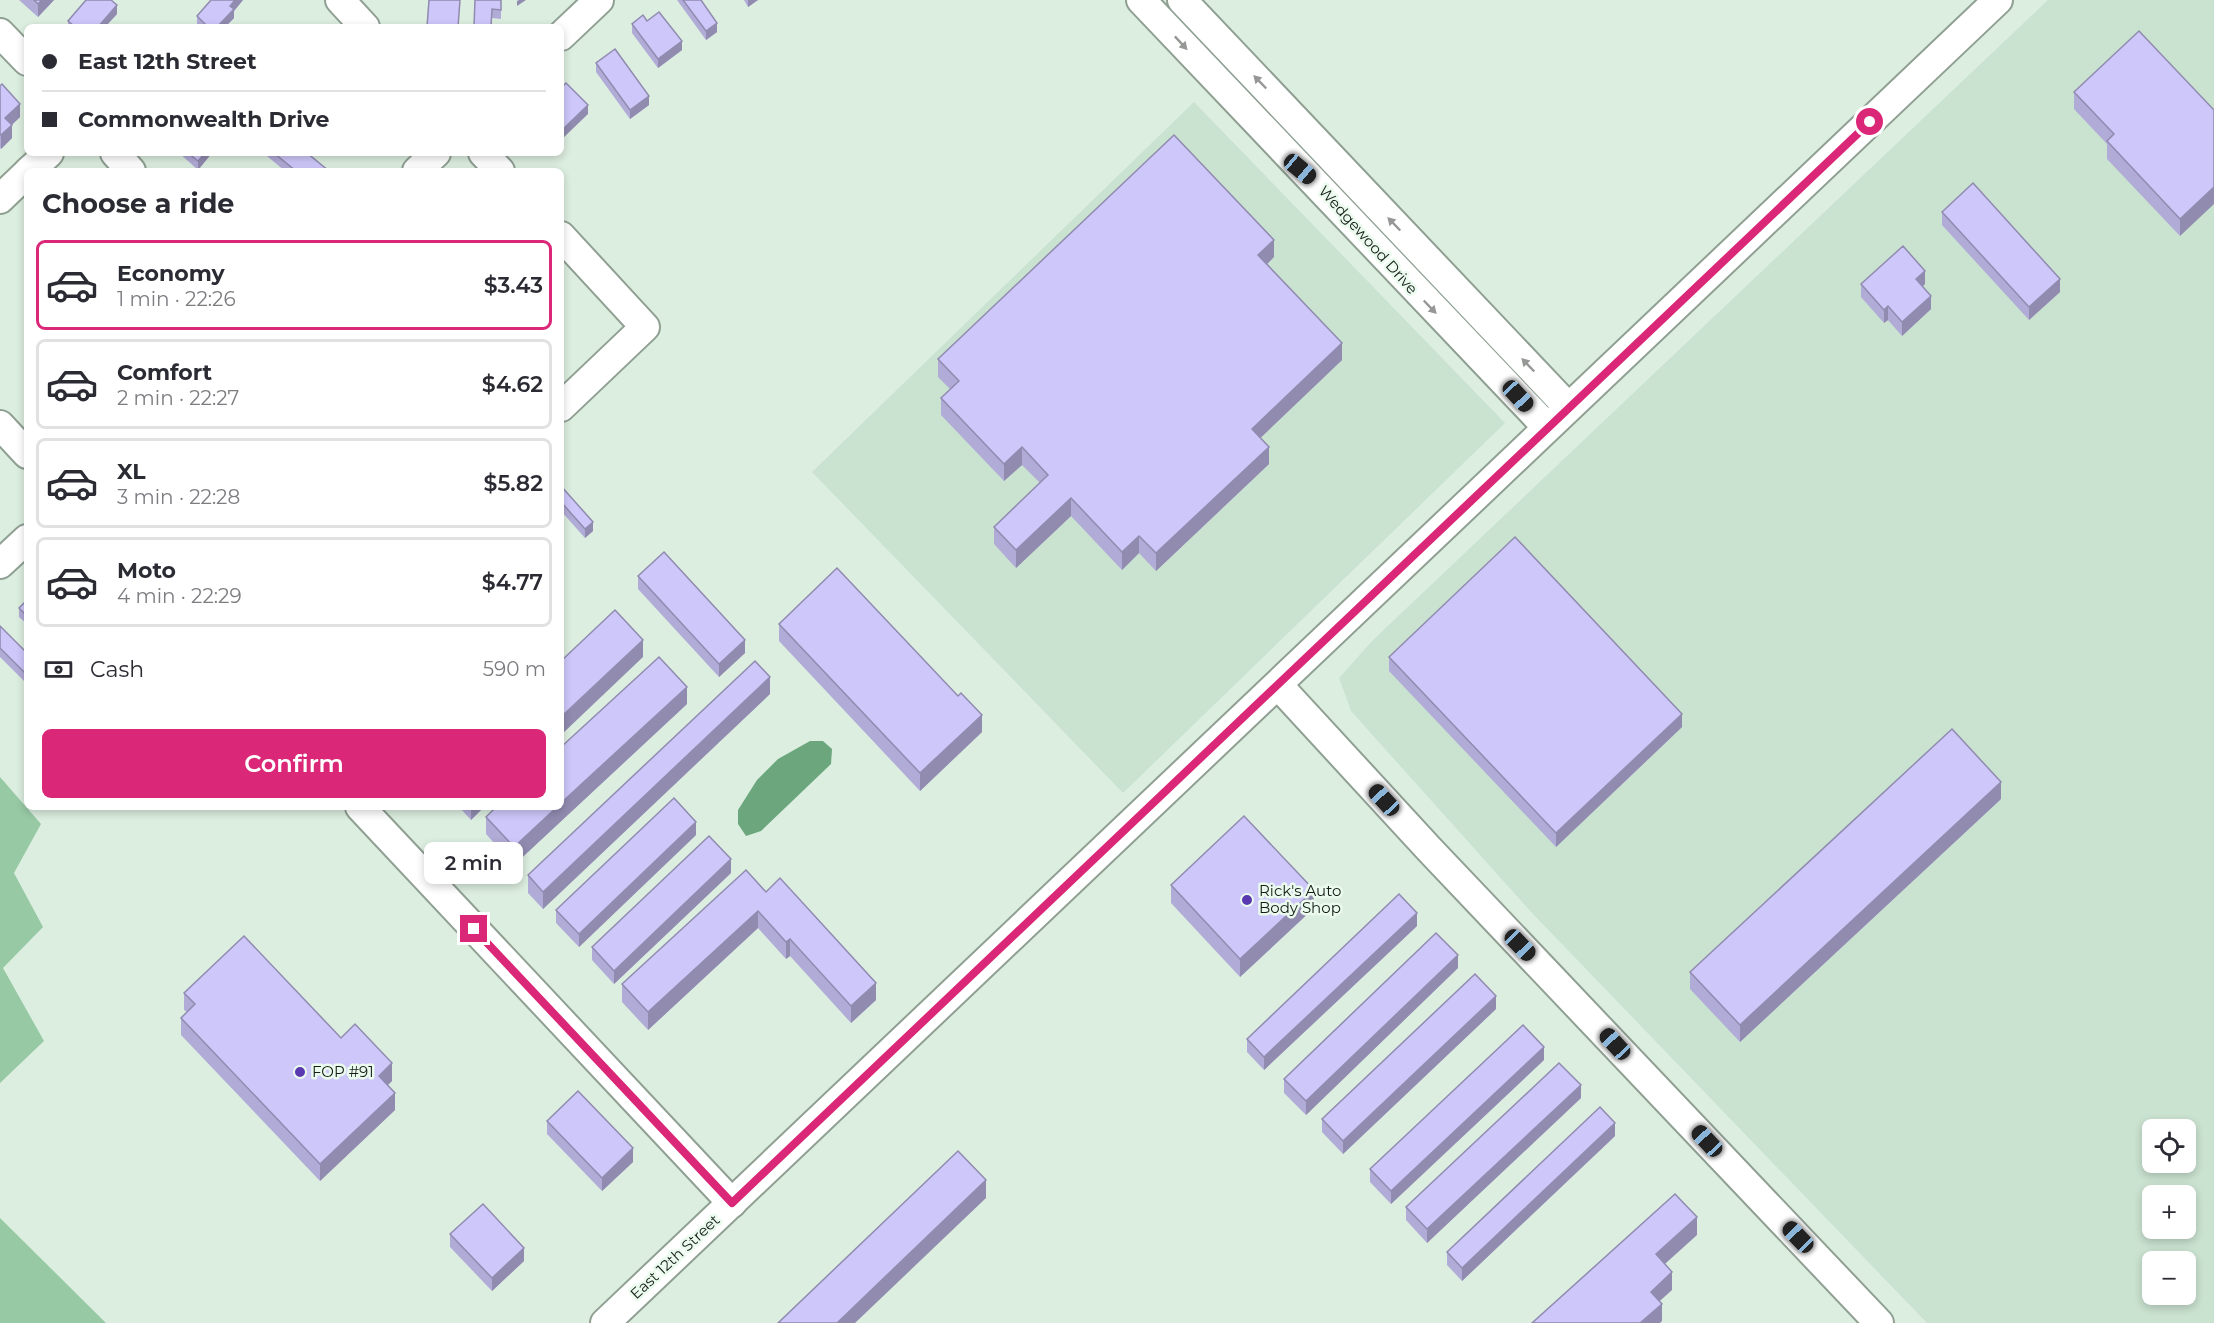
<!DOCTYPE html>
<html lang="en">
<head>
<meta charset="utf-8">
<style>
  :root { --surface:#fff; --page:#f7f7f7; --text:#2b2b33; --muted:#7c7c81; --line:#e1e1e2; --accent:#db2777 }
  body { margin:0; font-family:Montserrat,sans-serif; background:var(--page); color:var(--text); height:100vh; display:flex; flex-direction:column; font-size:22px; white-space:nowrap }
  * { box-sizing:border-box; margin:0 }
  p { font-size:20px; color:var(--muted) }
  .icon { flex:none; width:33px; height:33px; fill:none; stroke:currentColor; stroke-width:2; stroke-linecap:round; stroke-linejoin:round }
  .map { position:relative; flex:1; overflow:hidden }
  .drawer { position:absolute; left:24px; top:168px; width:540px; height:642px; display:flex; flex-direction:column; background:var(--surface); border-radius:9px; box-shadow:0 3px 9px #0003 }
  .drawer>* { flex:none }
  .guide { position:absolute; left:24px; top:24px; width:540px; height:132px; border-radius:9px; box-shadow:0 3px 9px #0003; display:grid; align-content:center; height:132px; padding:0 18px; background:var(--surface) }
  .buttons { position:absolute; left:2142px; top:1119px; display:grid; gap:12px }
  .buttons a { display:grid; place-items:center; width:54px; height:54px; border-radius:9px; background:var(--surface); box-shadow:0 3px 9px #0003; font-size:30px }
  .end { position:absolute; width:27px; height:27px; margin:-14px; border:8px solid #db2777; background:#fff; box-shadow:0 0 0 3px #fff }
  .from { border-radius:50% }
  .bubble { position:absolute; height:42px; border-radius:9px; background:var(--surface); box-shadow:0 3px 9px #0003; font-size:20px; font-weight:600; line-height:42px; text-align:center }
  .car { position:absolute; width:18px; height:36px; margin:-18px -9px; border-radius:8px; box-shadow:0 0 4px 2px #0007; background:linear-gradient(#222 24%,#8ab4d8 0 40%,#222 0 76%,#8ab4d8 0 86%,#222 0) }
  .guide b { display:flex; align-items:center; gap:21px; height:57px; font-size:22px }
  .guide b+b { border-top:2px solid var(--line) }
  .guide i { width:15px; height:15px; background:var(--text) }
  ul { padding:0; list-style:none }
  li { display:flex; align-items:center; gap:18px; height:90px; margin:0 12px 9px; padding:0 6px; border:3px solid var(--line); border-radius:9px }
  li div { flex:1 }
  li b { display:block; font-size:22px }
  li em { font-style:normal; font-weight:600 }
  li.on { border-color:var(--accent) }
  li>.icon { width:54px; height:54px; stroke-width:1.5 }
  h2 { padding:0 18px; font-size:27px; line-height:72px }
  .pay { display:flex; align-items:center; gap:15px; height:66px; padding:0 18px; font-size:22px }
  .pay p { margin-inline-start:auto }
  .button { display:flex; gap:12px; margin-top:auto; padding:12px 18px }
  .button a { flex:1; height:69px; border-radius:9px; background:var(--accent); color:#fff; font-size:24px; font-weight:600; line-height:69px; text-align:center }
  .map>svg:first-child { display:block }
  .built { fill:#cae2d0; fill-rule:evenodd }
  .green { fill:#98c9a5 }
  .water { fill:#6ba67c }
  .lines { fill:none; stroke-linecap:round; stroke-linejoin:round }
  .minor-casing { stroke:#8fa093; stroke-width:32 }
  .minor { stroke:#fff; stroke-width:28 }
  .wall { fill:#b1abd7 }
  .shaded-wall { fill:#908baf }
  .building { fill:#cec7fa; stroke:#908baf; stroke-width:1.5 }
  .oneway { fill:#969896 }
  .route { stroke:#db2777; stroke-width:8 }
  .poi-dot { fill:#5a38b0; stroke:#eafbee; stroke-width:2 }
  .labels { text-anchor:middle; stroke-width:5; stroke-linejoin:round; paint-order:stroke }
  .street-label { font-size:15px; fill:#151b16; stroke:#eafbee }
  .poi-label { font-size:15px; fill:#151b16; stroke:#eafbee; text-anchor:start }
</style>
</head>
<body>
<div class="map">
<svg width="2214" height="1323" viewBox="0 0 2214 1323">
  <rect width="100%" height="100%" fill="#dceee0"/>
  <g class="built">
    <path d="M2048 0H2214V1323H1927L1533 914 1351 711 1339 678 1373 640ZM2152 1130H2186V1162H2152ZM2152 1196H2186V1228H2152ZM2152 1262H2186V1294H2152Z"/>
    <path d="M1194 102 1505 423 1123 793 812 472Z"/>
  </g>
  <g class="green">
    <path d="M0 777 41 824 14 873 43 927 3 968 44 1041 0 1083Z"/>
    <path d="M0 1218 106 1323H0Z"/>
  </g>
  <path class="water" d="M810 741H823L832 749 831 764 761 831 746 836 738 824V810L757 780 778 759Z"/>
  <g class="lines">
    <g class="minor-casing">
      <g id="minor">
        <path d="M340 0 365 27"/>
        <path d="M1141 0 1547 427"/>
        <path d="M1182 0 1568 407"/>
        <path d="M0 33 27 61"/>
        <path d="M561 36 599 0"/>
        <path d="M115 153 131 171"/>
        <path d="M483 153 500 171"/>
        <path d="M29 171 49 153"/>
        <path d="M417 171 436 153"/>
        <path d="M0 199 27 173"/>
        <path d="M561 236 645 327 561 407"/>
        <path d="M0 425 27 454"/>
        <path d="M0 564 27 539"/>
        <path d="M1278 685 1429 849 1879 1323"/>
        <path d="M360 807 732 1203"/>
        <path d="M605 1323 1998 0"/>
      </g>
    </g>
    <use href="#minor" class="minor"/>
  </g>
  <g class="wall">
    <path d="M19 0H54L38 17Z"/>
    <path d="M211 0H243L234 11V18L225 27H198L197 25V16Z"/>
    <path d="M475 0H501V19L492 18V27H474Z"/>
    <path d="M677 0H701L717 32 706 40Z"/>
    <path d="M744 0H758L748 7Z"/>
    <path d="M117 14 105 27H68V21Z"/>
    <path d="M647 21 682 50 658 68 632 33V24Z"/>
    <path d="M596 63 649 105 630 119 596 72Z"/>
    <path d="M0 86 20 117 12 125V138L1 149 0 148Z"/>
    <path d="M2074 92 2214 110 2180 236 2107 159V144L2074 109Z"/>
    <path d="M179 153H212L198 170Z"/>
    <path d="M267 153H307L329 171H285L267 156Z"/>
    <path d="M1942 212 2060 292 2029 320 1942 225Z"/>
    <path d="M1274 257 1267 264 1342 360 1260 438 1269 464 1156 571 1139 553 1122 570 1071 516 1016 568 994 544V527L1040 483 1022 465 1004 481 941 415V398L950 389 938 377V359Z"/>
    <path d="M1861 284H1925L1923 286 1931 309 1902 336 1888 320 1884 323 1861 297Z"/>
    <path d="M561 486 593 531 585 538 561 511Z"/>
    <path d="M638 576 745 653 719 677 638 589Z"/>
    <path d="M27 600V624L19 617V608Z"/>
    <path d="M779 624 982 732 920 791 779 641Z"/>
    <path d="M0 626 27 653V684L0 657Z"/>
    <path d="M1389 657 1682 727 1556 847 1389 671Z"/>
    <path d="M770 694 543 909 528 893V875Z"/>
    <path d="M687 704 514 865 486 834V817Z"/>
    <path d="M2001 799 1740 1042 1690 989V972Z"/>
    <path d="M459 807H484L471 820Z"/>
    <path d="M696 835 579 947 556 923V910Z"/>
    <path d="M731 873 614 984 592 960V947Z"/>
    <path d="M1171 885 1314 908 1240 977 1171 903Z"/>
    <path d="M766 892 876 1000 851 1023 790 956 786 959 758 928 648 1030 622 1002V984Z"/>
    <path d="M1417 926 1264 1070 1247 1052V1039Z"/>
    <path d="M1458 968 1306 1115 1284 1093V1079Z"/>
    <path d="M184 993 341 1038 392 1081 388 1085 395 1110 320 1181 181 1035V1018L187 1012 184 1010Z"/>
    <path d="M1496 1009 1343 1154 1322 1132V1119Z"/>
    <path d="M1544 1060 1391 1204 1370 1182V1169Z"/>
    <path d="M1581 1098 1427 1243 1406 1220V1207Z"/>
    <path d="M547 1121 633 1162 602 1191 547 1134Z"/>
    <path d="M1615 1136 1462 1281 1447 1265V1252Z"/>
    <path d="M450 1234 524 1261 492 1291 450 1247Z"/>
  </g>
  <g class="shaded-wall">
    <path d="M42 0H54L38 17V4Z"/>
    <path d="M235 0H243L234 11V18L225 27H217L230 6Z"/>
    <path d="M519 0H526L517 6V1Z"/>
    <path d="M748 0H758L748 7Z"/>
    <path d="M117 5V14L105 27H98Z"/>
    <path d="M717 23V32L706 40V31Z"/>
    <path d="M682 41V50L658 68V59Z"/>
    <path d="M649 96V105L630 119V110Z"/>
    <path d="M20 104V117L5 131V118Z"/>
    <path d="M588 105V114L561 140V131Z"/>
    <path d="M12 125V138L1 149V135Z"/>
    <path d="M205 153H212L198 170V161Z"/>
    <path d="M2214 187V204L2180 236V219Z"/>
    <path d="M1274 240V257L1258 273V255Z"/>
    <path d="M1925 271V284L1916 292V279Z"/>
    <path d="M2060 279V292L2029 320V307Z"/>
    <path d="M1931 296V309L1902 336V322Z"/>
    <path d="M1888 306V320L1884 323V310Z"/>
    <path d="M1342 343V360L1252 446V429Z"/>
    <path d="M1022 447V465L1004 481V464Z"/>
    <path d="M1269 447V464L1156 571V553Z"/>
    <path d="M1071 498V516L1016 568V550Z"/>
    <path d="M593 522V531L585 538V529Z"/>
    <path d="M1139 536V553L1122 570V552Z"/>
    <path d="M564 550V559L561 562V553Z"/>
    <path d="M643 640V657L561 735V717Z"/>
    <path d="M745 640V653L719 677V664Z"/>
    <path d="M770 677V694L543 909V892Z"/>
    <path d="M687 687V704L514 865V847L557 807H561V803Z"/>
    <path d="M1682 714V727L1556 847V833Z"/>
    <path d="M982 715V732L920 791V773Z"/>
    <path d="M2001 782V799L1740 1042V1025Z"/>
    <path d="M471 807H484L471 820Z"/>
    <path d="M696 822V835L579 947V934Z"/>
    <path d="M731 859V873L614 984V971Z"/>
    <path d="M1314 890V908L1240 977V959Z"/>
    <path d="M758 911V928L648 1030V1012Z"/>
    <path d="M1417 913V926L1264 1070V1057Z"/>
    <path d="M790 939V956L786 959V942Z"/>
    <path d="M1458 955V968L1306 1115V1101Z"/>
    <path d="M876 983V1000L851 1023V1006Z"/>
    <path d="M1496 996V1009L1343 1154V1141Z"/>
    <path d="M1544 1047V1060L1391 1204V1191Z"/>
    <path d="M392 1063V1081L379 1093V1076Z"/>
    <path d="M1581 1085V1098L1427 1243V1229Z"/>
    <path d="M395 1093V1110L320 1181V1164Z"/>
    <path d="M1615 1123V1136L1462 1281V1268Z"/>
    <path d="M633 1148V1162L602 1191V1178Z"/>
    <path d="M986 1180V1198L855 1323H837Z"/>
    <path d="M1697 1217V1235L1656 1272V1254Z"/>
    <path d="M524 1248V1261L492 1291V1278Z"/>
    <path d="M1672 1272V1290L1651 1309V1292Z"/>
    <path d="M1662 1304V1321L1660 1323H1640Z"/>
  </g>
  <g class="building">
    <path d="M34 0H42L38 4Z"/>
    <path d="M86 0H111L117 5 98 27H75L68 21Z"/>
    <path d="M211 0H235L230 6 234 9 217 27H208L197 16Z"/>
    <path d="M429 0H460L458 27H427Z"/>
    <path d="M475 0H501V10L492 9 491 26H474Z"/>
    <path d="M683 0H701L717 23 706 31Z"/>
    <path d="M659 12 682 41 658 59 632 24 643 15 647 21Z"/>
    <path d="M2139 31 2214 110V187L2180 219 2107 141 2114 134 2074 92Z"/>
    <path d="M615 49 649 96 630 110 596 63Z"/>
    <path d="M566 83 588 105 561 131V88Z"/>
    <path d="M2 84 20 104 5 118 12 125 1 135 0 134V86Z"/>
    <path d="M1174 135 1274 240 1258 255 1342 343 1252 429 1269 447 1156 553 1139 536 1122 552 1071 498 1016 550 994 527 1048 475 1022 447 1004 464 941 398 959 381 938 359Z"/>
    <path d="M188 153H205L198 161Z"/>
    <path d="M274 153H307L329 171H296Z"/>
    <path d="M1973 183 2060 279 2029 307 1942 212Z"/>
    <path d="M1903 246 1925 271 1916 279 1931 296 1902 322 1888 306 1884 310 1861 284Z"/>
    <path d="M561 486 593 522 585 529 561 502Z"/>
    <path d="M1515 537 1682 714 1556 833 1389 657Z"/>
    <path d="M664 552 745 640 719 664 638 576Z"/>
    <path d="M837 568 958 696 961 693 982 715 920 773 779 624Z"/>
    <path d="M27 600V616L19 608Z"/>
    <path d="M615 610 643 640 561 717V661Z"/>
    <path d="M0 626 27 653V675L0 648Z"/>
    <path d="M659 657 687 687 561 803V747Z"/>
    <path d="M755 661 770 677 543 892 528 875Z"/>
    <path d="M1952 729 2001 782 1740 1025 1690 972Z"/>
    <path d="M674 798 696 822 579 934 556 910Z"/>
    <path d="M496 807H557L514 847 486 817Z"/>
    <path d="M1244 816 1314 890 1240 959 1171 885Z"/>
    <path d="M709 836 731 859 614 971 592 947Z"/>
    <path d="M746 870 766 892 780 878 876 983 851 1006 790 939 786 942 758 911 648 1012 622 984Z"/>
    <path d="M1399 894 1417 913 1264 1057 1247 1039Z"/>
    <path d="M1436 933 1458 955 1306 1101 1284 1079Z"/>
    <path d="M244 936 341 1038 355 1024 392 1063 379 1076 395 1093 320 1164 181 1018 195 1004 184 993Z"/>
    <path d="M1475 974 1496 996 1343 1141 1322 1119Z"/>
    <path d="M1523 1025 1544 1047 1391 1191 1370 1169Z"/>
    <path d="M1559 1063 1581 1085 1427 1229 1406 1207Z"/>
    <path d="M578 1091 633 1148 602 1178 547 1121Z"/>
    <path d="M1600 1107 1615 1123 1462 1268 1447 1252Z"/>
    <path d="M958 1151 986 1180 837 1323H778Z"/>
    <path d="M1675 1194 1697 1217 1656 1254 1672 1272 1651 1292 1662 1304 1640 1323H1532Z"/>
    <path d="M483 1204 524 1248 492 1278 450 1234Z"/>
  </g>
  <defs><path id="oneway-solid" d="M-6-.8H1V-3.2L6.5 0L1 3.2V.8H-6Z" transform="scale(1.5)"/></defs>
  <g class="oneway">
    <use href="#oneway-solid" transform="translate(1181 43) rotate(47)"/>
    <use href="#oneway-solid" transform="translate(1260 82) rotate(-134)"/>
    <use href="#oneway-solid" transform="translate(1394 224) rotate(-134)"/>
    <use href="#oneway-solid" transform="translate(1430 307) rotate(46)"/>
    <use href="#oneway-solid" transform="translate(1528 365) rotate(-134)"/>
  </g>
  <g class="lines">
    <path class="route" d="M474 929 732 1203 1870 122"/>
  </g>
  <g class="poi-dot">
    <circle cx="1247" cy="900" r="6"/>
    <circle cx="300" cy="1072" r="6"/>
  </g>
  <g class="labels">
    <g class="street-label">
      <text transform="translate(1368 240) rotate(48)" y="5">Wedgewood Drive</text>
      <text transform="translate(675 1257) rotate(-43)" y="5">East 12th Street</text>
    </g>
    <g class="poi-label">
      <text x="1259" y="896">Rick's Auto<tspan x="1259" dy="17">Body Shop</tspan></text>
      <text x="312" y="1077">FOP #91</text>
    </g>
  </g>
</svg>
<div class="buttons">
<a><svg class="icon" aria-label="locate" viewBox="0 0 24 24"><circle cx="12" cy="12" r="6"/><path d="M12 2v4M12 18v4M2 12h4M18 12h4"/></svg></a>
<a>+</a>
<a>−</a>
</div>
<i class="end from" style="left:1870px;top:122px"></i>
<i class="end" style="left:474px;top:929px"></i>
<div class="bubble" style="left:424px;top:842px;width:99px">2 min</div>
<i class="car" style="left:1300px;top:169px;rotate:130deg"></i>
<i class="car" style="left:1518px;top:396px;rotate:137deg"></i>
<i class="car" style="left:1384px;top:800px;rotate:317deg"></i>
<i class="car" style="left:1520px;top:945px;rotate:136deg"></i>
<i class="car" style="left:1615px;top:1044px;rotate:317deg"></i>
<i class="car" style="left:1707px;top:1141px;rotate:317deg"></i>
<i class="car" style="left:1798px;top:1237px;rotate:316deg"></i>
<div class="guide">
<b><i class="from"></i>East 12th Street</b>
<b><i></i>Commonwealth Drive</b>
</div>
<section class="drawer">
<h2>Choose a ride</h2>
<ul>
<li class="on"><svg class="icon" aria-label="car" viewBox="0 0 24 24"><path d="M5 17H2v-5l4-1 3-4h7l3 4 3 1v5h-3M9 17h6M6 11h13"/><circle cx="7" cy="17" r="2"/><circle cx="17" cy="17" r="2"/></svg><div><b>Economy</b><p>1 min · 22:26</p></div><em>$3.43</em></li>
<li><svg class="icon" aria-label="car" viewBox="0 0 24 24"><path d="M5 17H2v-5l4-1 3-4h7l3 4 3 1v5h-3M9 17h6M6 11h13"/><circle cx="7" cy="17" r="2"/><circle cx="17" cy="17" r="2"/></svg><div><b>Comfort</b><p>2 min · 22:27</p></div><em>$4.62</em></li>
<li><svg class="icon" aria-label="car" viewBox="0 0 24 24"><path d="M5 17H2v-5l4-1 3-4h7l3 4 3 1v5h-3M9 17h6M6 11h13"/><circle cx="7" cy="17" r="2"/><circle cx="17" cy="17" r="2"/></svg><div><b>XL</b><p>3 min · 22:28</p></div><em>$5.82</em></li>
<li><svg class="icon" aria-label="car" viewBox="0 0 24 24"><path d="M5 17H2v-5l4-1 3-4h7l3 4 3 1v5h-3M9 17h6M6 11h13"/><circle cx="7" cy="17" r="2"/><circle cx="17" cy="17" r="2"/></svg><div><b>Moto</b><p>4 min · 22:29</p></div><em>$4.77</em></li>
</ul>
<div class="pay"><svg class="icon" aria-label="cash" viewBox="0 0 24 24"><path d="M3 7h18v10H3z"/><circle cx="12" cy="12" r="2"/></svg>Cash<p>590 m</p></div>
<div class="button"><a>Confirm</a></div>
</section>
</div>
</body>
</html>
